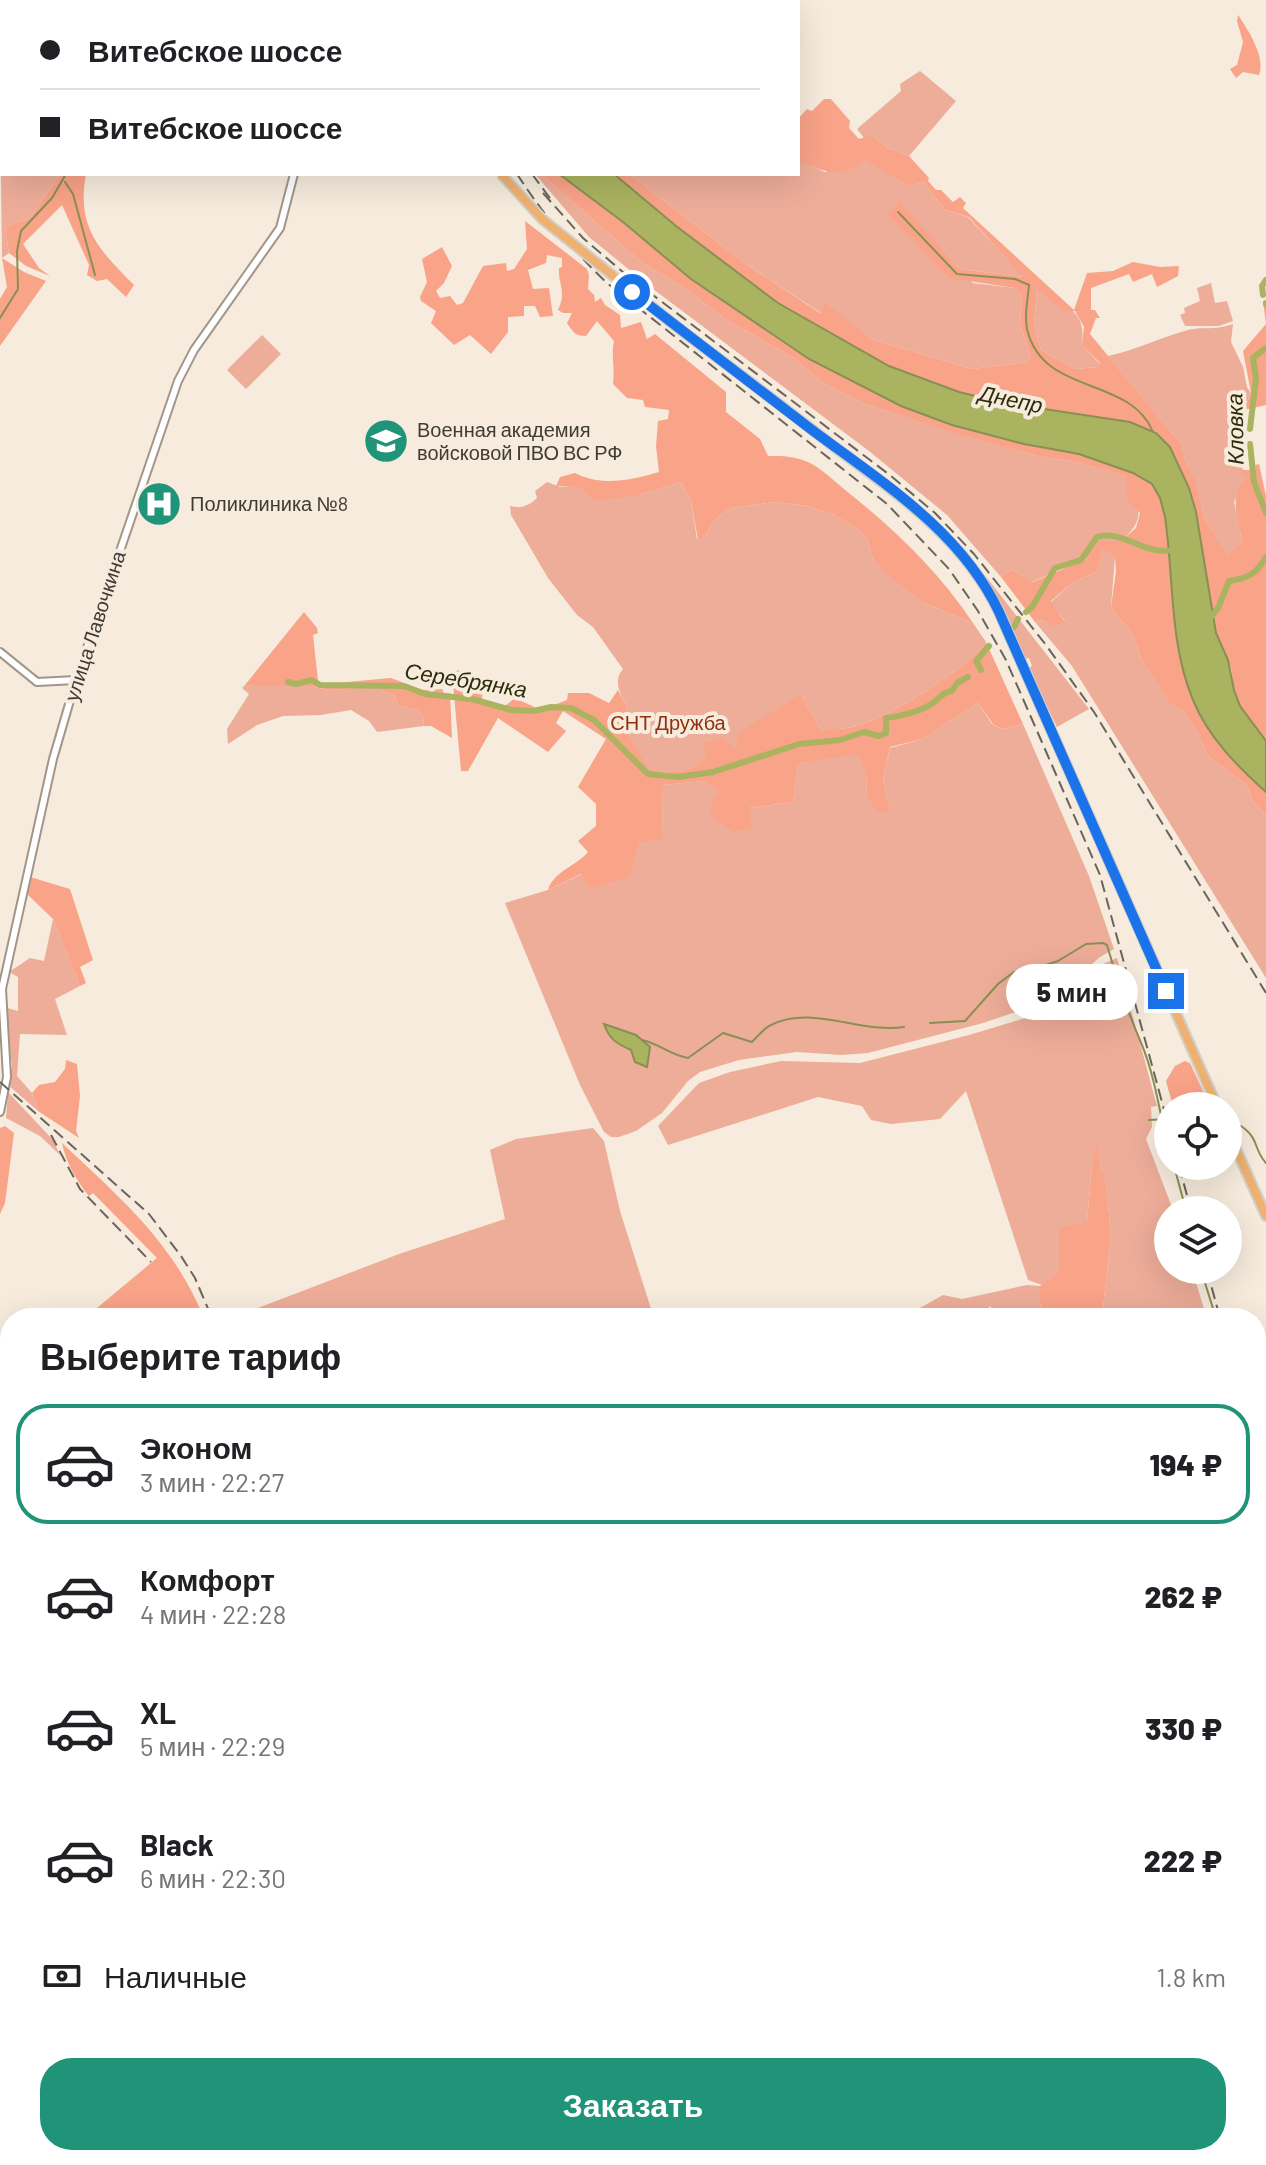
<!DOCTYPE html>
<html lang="ru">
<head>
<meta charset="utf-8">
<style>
  :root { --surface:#fff; --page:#f2f2f2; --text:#202124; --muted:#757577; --line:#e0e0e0; --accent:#1f9479 }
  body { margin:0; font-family:Barlow,sans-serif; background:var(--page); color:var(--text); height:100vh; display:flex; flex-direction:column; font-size:30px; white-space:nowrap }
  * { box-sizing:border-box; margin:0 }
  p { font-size:26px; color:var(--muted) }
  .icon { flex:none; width:44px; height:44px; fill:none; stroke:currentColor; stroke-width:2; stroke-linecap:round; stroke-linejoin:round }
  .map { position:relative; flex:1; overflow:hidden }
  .sheet { position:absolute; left:0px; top:1308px; width:1266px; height:858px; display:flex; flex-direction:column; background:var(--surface); border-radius:32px 32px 0 0; box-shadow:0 8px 32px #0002 }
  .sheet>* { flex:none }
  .banner { position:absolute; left:0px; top:0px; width:800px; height:176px; box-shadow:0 8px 32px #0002; display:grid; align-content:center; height:176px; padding:0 40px; background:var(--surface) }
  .buttons { position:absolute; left:1154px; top:1092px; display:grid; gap:16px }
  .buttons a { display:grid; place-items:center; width:88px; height:88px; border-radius:50%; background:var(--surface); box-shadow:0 8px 32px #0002; font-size:40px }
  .end { position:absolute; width:36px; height:36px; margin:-18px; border:10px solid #1a73e8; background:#fff; box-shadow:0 0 0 4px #fff }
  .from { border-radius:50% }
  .bubble { position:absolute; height:56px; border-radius:28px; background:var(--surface); box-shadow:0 8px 32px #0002; font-size:26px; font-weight:800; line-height:56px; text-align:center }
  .banner b { display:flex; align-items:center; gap:28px; height:76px; font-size:30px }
  .banner b+b { border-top:2px solid var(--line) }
  .banner i { width:20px; height:20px; background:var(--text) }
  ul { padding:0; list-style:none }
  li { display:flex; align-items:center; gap:24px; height:120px; margin:0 16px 12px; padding:0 24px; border:4px solid transparent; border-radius:32px }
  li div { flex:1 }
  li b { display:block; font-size:30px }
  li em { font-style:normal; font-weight:800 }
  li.selected { border-color:var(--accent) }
  li>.icon { width:72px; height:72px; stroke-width:1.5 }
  h2 { padding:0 40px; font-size:36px; line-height:96px }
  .pay { display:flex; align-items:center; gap:20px; height:88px; padding:0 40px; font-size:30px }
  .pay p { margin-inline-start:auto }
  .cta { display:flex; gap:16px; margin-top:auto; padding:16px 40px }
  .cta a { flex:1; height:92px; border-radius:32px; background:var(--accent); color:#fff; font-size:32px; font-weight:800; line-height:92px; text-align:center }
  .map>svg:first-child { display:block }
  .green { fill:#edad99 }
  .forest { fill:#f9a389; fill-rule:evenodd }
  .water { fill:#aab360; stroke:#8a8f53; stroke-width:2 }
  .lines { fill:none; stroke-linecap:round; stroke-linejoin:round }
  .stream { stroke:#8a8f53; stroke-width:2 }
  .river { stroke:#aab360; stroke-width:6 }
  .secondary-casing { stroke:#a19688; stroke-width:10 }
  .primary-casing { stroke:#d1d0cf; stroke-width:12 }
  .secondary { stroke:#fff; stroke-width:6 }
  .primary { stroke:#efb170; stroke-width:8 }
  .rail { stroke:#6a645c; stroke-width:2; stroke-dasharray:12 6; stroke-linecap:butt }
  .primary-bridge-casing { stroke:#d1d0cf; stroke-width:12; stroke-linecap:butt }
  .primary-bridge { stroke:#efb170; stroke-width:8 }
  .route { stroke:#1a73e8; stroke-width:10 }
  .labels { text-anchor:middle; stroke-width:8; stroke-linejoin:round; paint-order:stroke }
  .poi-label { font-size:20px; fill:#3f3b35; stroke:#f6ebdc; text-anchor:start }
  .street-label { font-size:20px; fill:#3f3b35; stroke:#f6ebdc }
  .park-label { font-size:20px; fill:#92300d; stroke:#f6ebdc }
  .water-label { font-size:22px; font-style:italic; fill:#2a2d08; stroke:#f6ebdc }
</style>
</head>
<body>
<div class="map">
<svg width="1266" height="2165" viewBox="0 0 1266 2165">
  <rect width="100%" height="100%" fill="#f6ebdc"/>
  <g class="green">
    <path d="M920 71 956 101 909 156 886 147 872 135 864 138 857 129 901 91 900 84Z"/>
    <path d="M0 105 2 174H60L30 218 5 227 9 253 2 258Z"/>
    <path d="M864 159 910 186 923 182 945 210 968 217 1024 277 960 269 939 246 889 214 973 283 1015 288 1022 297 1020 324 1031 357 1028 362 972 369 874 340 825 304 821 313 746 264 629 174H798V160L825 172Z"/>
    <path d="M535 174H541L640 261 683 287 725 319 792 357 823 383 863 403 960 435 1042 457 1073 461 1127 476C1137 508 1149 516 1121 541H1092L1089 545 1086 558 1032 582 1011 569 1001 577 947 515 869 451 653 289 589 237Z"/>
    <path d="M1211 283 1215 303 1227 301 1233 321 1219 326H1185L1180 315 1185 313 1184 308 1200 301 1197 288Z"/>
    <path d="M1037 289C1063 307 1087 307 1082 345L1100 364 1098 367 1075 369 1041 350 1034 325Z"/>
    <path d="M1233 324 1231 342 1243 367 1247 387 1251 393 1244 410 1236 413 1237 416 1243 417 1242 421 1237 422 1236 449 1246 478 1234 502 1242 541 1227 557 1204 517 1196 482 1187 465 1181 444 1108 356C1136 350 1161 337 1188 330 1205 326 1213 331 1233 324Z"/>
    <path d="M262 335 281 354 246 389 227 370Z"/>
    <path d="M547 482 560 487 578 486 589 493 639 495 681 482 691 501 697 539 706 535 713 521 731 508 775 502 808 506 834 515 861 531 867 538 873 559 927 604 973 623 986 642C965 670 887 719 853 727 842 729 831 730 821 731L801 694 736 751 707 758 699 765 678 773 649 772 620 719 628 708C621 694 612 682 623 669L593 627 577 615 548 578 511 515 510 506C521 509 529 506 537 498L535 491Z"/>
    <path d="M1103 548 1115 557 1111 607 1133 635 1140 656 1170 702 1182 710 1197 731 1207 755 1247 785 1253 802 1266 815V978L1072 666 1035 622 1045 620 1065 621 1051 602 1073 582 1098 571Z"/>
    <path d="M984 574 1089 709 1057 727 1028 668 1032 666 1029 658 1024 659Z"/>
    <path d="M275 684 310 686 333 691 350 688H374L394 695 398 705 417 710 423 715 424 726 377 732 369 721 351 710 321 715 283 716 257 725 228 744 227 729 249 694 242 688 245 685Z"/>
    <path d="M978 703 992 724 1002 729 1023 724 1089 876 1114 949 1100 957 1049 1001 983 1023 868 1053 841 1055 797 1052 739 1060 700 1072 688 1081 662 1113 636 1131 619 1137H611L604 1132 580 1085 505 903 548 890 582 874 639 841 662 840 663 785 705 781 749 808 793 802 798 764 859 753 866 774 867 797 890 811 883 780 890 748 922 739Z"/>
    <path d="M53 919 80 986 55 999 67 1035 20 1034 17 1076 32 1093 38 1111 8 1085 12 1065 4 1007 18 1011V977L9 972 30 958 44 961Z"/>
    <path d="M1117 958 1157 1106 1151 1107 1152 1127 1146 1139 1173 1210H1168V1270H1192L1207 1318H1102L1111 1234 1105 1176 1101 1173 1098 1142 1092 1165 1087 1222 1059 1271 1042 1285 1028 1280 966 1091 940 1119 891 1124 871 1120 862 1106 818 1097 668 1145 658 1126 699 1083 730 1072 781 1061 860 1063 969 1035 1042 1013 1060 1002 1094 968Z"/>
    <path d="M8 1092 53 1140 60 1155 40 1136 6 1118Z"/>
    <path d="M593 1128 604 1141 620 1211 654 1318H232L399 1254 505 1219 490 1150 516 1139Z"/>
    <path d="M1027 1285 1040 1286V1304L1045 1318H1006L989 1306V1318H902L943 1295 962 1299Z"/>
    <path d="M1256 1485 1266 1525V1949L1256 1947Z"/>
    <path d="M10 1810V1886L0 1899V1823Z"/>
    <path d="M10 1929V2052L0 2064V1945Z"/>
    <path d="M1266 2059V2143L1258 2147 1256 2060Z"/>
    <path d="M0 2109 10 2122V2156H26L28 2165H0Z"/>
  </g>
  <g class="forest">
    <path d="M1238 15C1249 31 1266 58 1259 75L1243 72 1236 78 1230 69 1237 65 1243 42 1237 21Z"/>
    <path d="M824 99H831L850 121 849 128 859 139 872 135 886 147 909 156 929 178 928 181 936 190H941L953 202 960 197 966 203 963 208 1074 310 1087 273 1113 271 1133 262 1160 267 1179 266 1178 276 1157 287 1152 274 1133 282 1129 274 1091 288V310H1095L1100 318H1096L1090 334 1181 444 1187 465 1196 481 1204 517 1227 556 1242 541C1238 518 1228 498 1246 478L1241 470H1256L1255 465 1259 464 1266 496V741L1240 706 1234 690 1231 668 1216 633 1196 512 1189 488 1170 447 1156 433 1130 422 1004 403 959 392 889 366 778 303 676 226 614 174H629L746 264 820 313 825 303 874 340 972 369 1028 362 1031 357 1020 324 1022 297 1015 288 949 278 888 214 899 201 960 269 1023 277 969 217 945 210 923 182 910 186 864 160C841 179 824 172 799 161L798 119 807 109 812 111ZM1037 289 1064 312 1075 311 1084 327 1082 345 1100 363 1098 367 1075 369 1041 350 1034 325Z"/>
    <path d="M60 174H86C76 227 99 250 134 285L126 297 107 279 97 281 87 275 89 265 62 205 23 244 39 268 50 276 26 266 9 253 5 227 30 218Z"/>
    <path d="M541 174H559L623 222 691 279 809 359 901 406 952 425 1024 444 1079 454 1133 473 1152 484 1160 498 1165 517C1174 577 1169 643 1193 700 1207 735 1238 767 1266 792V815L1253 802 1247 785 1207 755 1197 731 1182 710 1170 703 1140 656 1133 635 1111 607 1116 571 1115 557 1103 549 1098 571 1073 582 1051 601 1065 622 1053 627 1045 620 1035 622 1001 577 1011 569 1033 582 1086 559 1089 545 1092 541H1121L1136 528 1140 513 1127 500 1126 476 1073 461 1042 457 959 435 863 403 823 383 792 357 725 319 683 287 640 261Z"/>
    <path d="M525 221 587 269 589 275 588 289 594 295 595 302 601 298 605 305 620 315 621 328 641 322 647 339 655 334 726 392V412L760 439 768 456C783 456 796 456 810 463 822 469 834 481 844 489 893 528 938 570 973 623L927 604 889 576 873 559 867 538 861 531 834 515 808 506 775 502 731 508 713 521 706 535 698 540 691 501 681 482 639 495 592 501C585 483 572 488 556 486L560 477 575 473C602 487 631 480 659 472L656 446 658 421 668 419 669 410 645 407 643 400 627 398 613 384C615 369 611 354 614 341L597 321 586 336C575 336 573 332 567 323L572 313H563L558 310C567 290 558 286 559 268L562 267V258L547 255 546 263 528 270 533 289 549 288 553 316 540 317 535 306H524V316L508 317V332L491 354 470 335 454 345 431 323 436 311 421 301 420 297 427 282 422 259 442 247 452 266 444 283 436 291 440 298 450 296 457 305 463 303 483 266 506 263 507 271 514 269 527 249Z"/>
    <path d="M2 258 24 272 46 281 0 346V299L7 287Z"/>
    <path d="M1263 301 1266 303V405L1244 410 1251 393 1243 351 1266 324Z"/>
    <path d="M304 612 317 628 318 633 313 635 318 681 325 684 391 678 423 690 442 689 444 693H450L452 738 431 726H424L423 715 417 710 398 705 394 695 374 688H350L333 691 310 686 245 685Z"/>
    <path d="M986 642 1023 724 1002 729 993 724 978 703 922 739 890 747 883 780 890 811 879 813 867 797 866 774 858 754 798 764 793 802 749 808 752 828 734 832 719 823 709 811 719 791 705 781 663 785 662 840 639 842 630 876 590 889 581 874 548 890C553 872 576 866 588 852L578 841 596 826V804L578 787 606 739 563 711 556 723 566 731 548 752 498 718 468 771H461L452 673 459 670 462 674 474 669 473 680 483 684 482 700 505 706 515 698 541 710 567 700 568 693H589L609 703 618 690 628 708 620 719 650 772C672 773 690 774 707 757L702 744 722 737 736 750 738 733 801 694 821 731C831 729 842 729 853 727 887 719 965 670 986 642Z"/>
    <path d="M30 877 70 889 93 960 80 967 86 983 80 986 53 919 26 893Z"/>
    <path d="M66 1060 77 1064 80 1096 76 1131 79 1138 38 1111 32 1093 39 1085 55 1082 65 1069Z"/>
    <path d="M1185 1061 1190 1063 1210 1106H1173L1166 1081 1175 1066Z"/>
    <path d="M5 1126 14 1133 5 1203 0 1214V1128Z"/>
    <path d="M1098 1139 1101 1173 1105 1175 1111 1234 1102 1318H1045L1040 1304V1286L1059 1271V1228L1087 1222 1092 1165Z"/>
    <path d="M62 1143C120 1198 173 1242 204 1318H85L157 1258 93 1193 89 1196C77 1182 65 1160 62 1143Z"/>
    <path d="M0 1573 10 1577V1642L0 1641Z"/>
    <path d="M0 1648 10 1650V1751L0 1739Z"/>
    <path d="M1256 1947 1266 1949V2059L1256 2060Z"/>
  </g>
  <g class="water">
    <path d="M559 174H614L676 226 778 303 889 366 959 392 1004 403 1130 422 1156 433 1170 447 1189 488 1196 512 1216 633 1228 660 1234 690 1240 706 1266 741V792C1237 766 1208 737 1193 700 1169 643 1174 577 1165 517L1160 498 1152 484 1133 473 1079 454 1024 444 952 425 901 406 809 359 691 279 623 222Z"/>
    <path d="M604 1024 636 1035 650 1047 647 1067 635 1062 631 1050C617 1044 609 1039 604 1024Z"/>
  </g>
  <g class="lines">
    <g class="stream">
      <path d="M65 182 73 194 95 275"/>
      <path d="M898 212 957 274 1015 279 1029 285C1028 298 1024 316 1027 329 1043 397 1130 375 1153 432"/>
      <path d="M0 318 18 289 17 251 21 231 52 198 66 174"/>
      <path d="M930 1023 965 1021 998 984 1014 972 1027 971 1058 961 1086 944 1103 943 1107 945C1117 980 1128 1013 1142 1045 1155 1077 1160 1114 1168 1148"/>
      <path d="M642 1040C660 1044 670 1055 688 1058L723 1033 752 1042C758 1036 764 1028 771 1025 811 1004 861 1034 904 1027"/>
      <path d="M1149 1120 1168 1119"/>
      <path d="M1233 1130 1241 1126C1260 1139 1253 1149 1266 1163"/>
      <path d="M1174 1166 1186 1210"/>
      <path d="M1201 1270 1216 1318"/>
      <path d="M110 2156 119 2165"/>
      <path d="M304 2156 307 2165"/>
    </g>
    <g class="river">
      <path d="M111 2 113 0"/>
      <path d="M0 102H2"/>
      <path d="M1263 295 1262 286 1266 280"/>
      <path d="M1266 303V304"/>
      <path d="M1250 429 1256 378 1253 358 1266 348"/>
      <path d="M1250 444 1254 482 1266 513"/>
      <path d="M1026 612 1032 607 1055 568 1081 560 1097 537C1124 529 1146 558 1175 549"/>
      <path d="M1211 617 1218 608 1229 581C1249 578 1256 574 1266 557"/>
      <path d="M1014 627 1018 619"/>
      <path d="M981 670 976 661 989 646"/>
      <path d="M288 682 296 684 312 680 320 685 404 686 425 694 472 699 511 710 534 711 551 707 571 708 594 720 648 774 678 777 713 772 799 744 840 740 864 732 879 736 886 733V718C897 717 921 711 930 705 940 699 940 693 952 691L957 683 968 677"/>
    </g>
    <g class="secondary-casing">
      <g id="secondary">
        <path d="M337 0V2"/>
        <path d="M0 652 37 682 76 680"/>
        <path d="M0 1112 7 1077 2 989 53 759 76 680 178 381 194 350 280 228 294 174"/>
      </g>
    </g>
    <g class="primary-casing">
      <g id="primary">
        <path d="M431 0 432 2"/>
        <path d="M681 330C731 368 782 406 832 445 896 493 964 538 999 612L1217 1106"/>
        <path d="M1228 1131 1266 1216"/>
      </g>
    </g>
    <use href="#secondary" class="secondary"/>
    <use href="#primary" class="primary"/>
    <g class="rail">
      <path d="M445 0 446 2"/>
      <path d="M464 0 465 2"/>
      <path d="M517 174C543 214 572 250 607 283L887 504 949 569 978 611 1006 660 1100 875 1168 1124"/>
      <path d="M532 174 552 201"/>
      <path d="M543 193 583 238 624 273 891 476 935 513 974 554 1046 645 1094 712 1266 993"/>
      <path d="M0 1082 149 1214 181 1256 195 1278 212 1318"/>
      <path d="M51 1135 80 1189 151 1262"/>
      <path d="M1179 1166 1191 1210"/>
      <path d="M1207 1270 1220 1318"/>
      <path d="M1256 1446 1266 1483"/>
      <path d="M480 2156 483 2165"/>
    </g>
    <g class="primary-bridge-casing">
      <path id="primary-bridge" d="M501 174 542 219 681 330"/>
    </g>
    <use href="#primary-bridge" class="primary-bridge"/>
  </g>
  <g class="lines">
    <path class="route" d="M632 292C692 338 752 384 812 430 882 482 961 531 999 612L1166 991"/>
  </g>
  <defs>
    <g id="university-disc" transform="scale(2.3)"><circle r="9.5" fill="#1f9479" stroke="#f6ebdc"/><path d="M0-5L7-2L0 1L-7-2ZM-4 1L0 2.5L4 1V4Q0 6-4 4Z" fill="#fff"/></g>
    <g id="hospital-disc" transform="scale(2.3)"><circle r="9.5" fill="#1f9479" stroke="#f6ebdc"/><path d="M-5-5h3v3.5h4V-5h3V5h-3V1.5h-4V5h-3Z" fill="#fff"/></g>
  </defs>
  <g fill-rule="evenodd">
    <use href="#university-disc" x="386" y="441"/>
    <use href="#hospital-disc" x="159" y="504"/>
  </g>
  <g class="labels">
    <g class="poi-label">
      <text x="417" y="437">Военная академия<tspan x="417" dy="23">войсковой ПВО ВС РФ</tspan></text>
      <text x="190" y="511">Поликлиника №8</text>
    </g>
    <g class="street-label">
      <text transform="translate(95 626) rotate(-72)" y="7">улица Лавочкина</text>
    </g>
    <g class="park-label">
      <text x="668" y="730">СНТ Дружба</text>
    </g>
    <g class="water-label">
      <text transform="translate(1011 399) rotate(12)" y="8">Днепр</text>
      <text transform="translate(1235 429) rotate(-91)" y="8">Кловка</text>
      <text transform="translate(466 680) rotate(9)" y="8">Серебрянка</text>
    </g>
  </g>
</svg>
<div class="buttons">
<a><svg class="icon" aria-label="locate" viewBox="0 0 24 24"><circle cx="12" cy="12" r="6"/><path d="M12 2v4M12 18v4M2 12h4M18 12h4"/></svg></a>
<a><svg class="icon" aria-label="layers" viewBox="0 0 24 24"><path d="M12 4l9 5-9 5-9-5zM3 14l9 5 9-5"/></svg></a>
</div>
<i class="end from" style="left:632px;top:292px"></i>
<i class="end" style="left:1166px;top:991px"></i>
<div class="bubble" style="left:1006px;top:964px;width:132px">5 мин</div>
<div class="banner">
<b><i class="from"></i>Витебское шоссе</b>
<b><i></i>Витебское шоссе</b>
</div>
<section class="sheet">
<h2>Выберите тариф</h2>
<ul>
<li class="selected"><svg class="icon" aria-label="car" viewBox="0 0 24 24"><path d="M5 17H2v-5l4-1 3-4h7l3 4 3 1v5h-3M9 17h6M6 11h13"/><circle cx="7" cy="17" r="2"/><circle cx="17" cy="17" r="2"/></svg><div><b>Эконом</b><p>3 мин · 22:27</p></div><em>194 ₽</em></li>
<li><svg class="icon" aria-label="car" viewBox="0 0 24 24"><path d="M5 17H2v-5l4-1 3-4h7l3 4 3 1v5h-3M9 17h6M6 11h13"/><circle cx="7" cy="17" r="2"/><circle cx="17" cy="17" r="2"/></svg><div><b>Комфорт</b><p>4 мин · 22:28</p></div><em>262 ₽</em></li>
<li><svg class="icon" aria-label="car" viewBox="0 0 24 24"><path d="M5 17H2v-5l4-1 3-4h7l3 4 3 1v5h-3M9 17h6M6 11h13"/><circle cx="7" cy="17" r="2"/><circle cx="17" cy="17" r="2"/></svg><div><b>XL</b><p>5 мин · 22:29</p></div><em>330 ₽</em></li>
<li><svg class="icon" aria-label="car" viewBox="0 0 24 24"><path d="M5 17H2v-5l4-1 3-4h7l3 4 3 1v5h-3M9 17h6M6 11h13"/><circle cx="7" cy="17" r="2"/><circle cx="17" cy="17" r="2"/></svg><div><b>Black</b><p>6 мин · 22:30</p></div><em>222 ₽</em></li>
</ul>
<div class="pay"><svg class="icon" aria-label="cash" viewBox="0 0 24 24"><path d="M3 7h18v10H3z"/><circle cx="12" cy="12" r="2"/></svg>Наличные<p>1.8 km</p></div>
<div class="cta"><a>Заказать</a></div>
</section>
</div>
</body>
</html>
